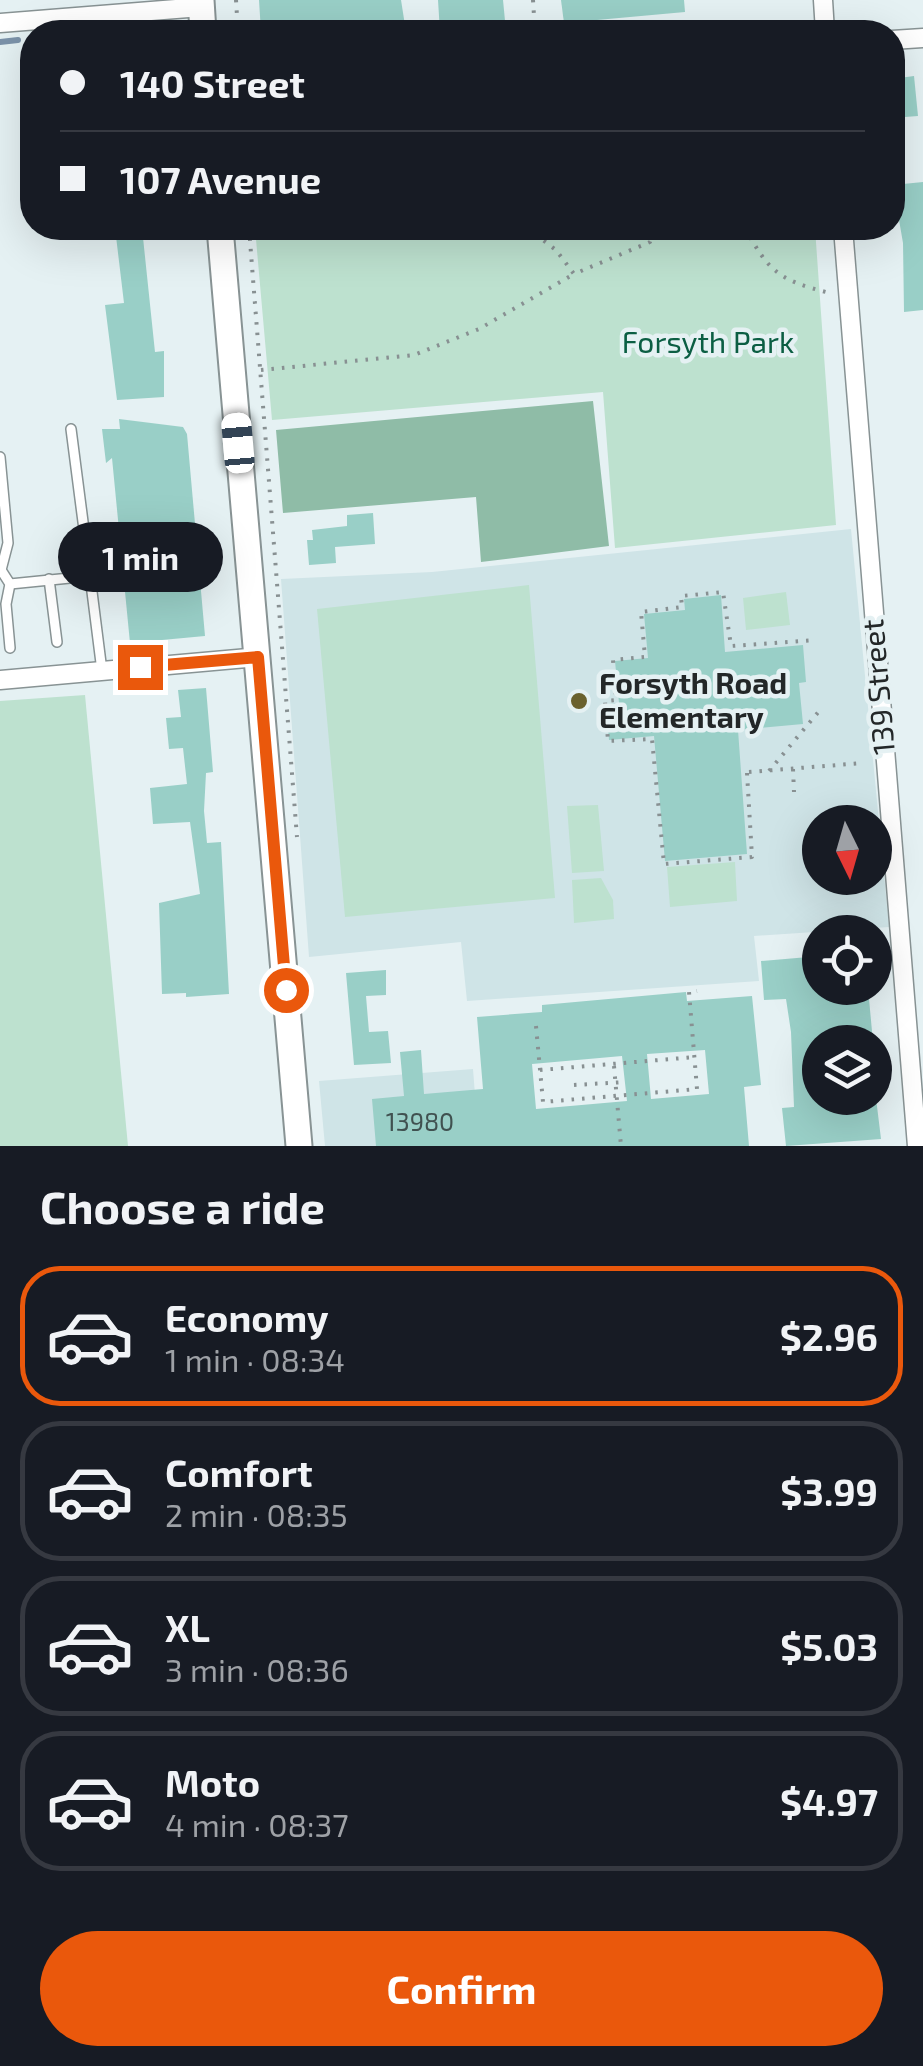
<!DOCTYPE html>
<html lang="en">
<head>
<meta charset="utf-8">
<style>
  :root { --surface:#171b24; --page:#242831; --text:#f1f3f6; --muted:#9ea1a6; --line:#363941; --accent:#ea580c }
  body { margin:0; font-family:"Exo 2",sans-serif; background:var(--page); color:var(--text); height:100vh; display:flex; flex-direction:column; font-size:38px; white-space:nowrap }
  * { box-sizing:border-box; margin:0 }
  p { font-size:32px; color:var(--muted) }
  .icon { flex:none; width:55px; height:55px; fill:none; stroke:currentColor; stroke-width:2; stroke-linecap:round; stroke-linejoin:round }
  .map { position:relative; height:1146px; overflow:hidden }
  .sheet { display:flex; flex-direction:column; background:var(--surface); flex:1 }
  .sheet>* { flex:none }
  .guide { position:absolute; left:20px; top:20px; width:885px; height:220px; border-radius:40px; box-shadow:0 10px 40px #0002; display:grid; align-content:center; height:220px; padding:0 40px; background:var(--surface) }
  .needle { width:65px; rotate:175deg }
  .controls { position:absolute; left:802px; top:805px; display:grid; gap:20px }
  .controls a { display:grid; place-items:center; width:90px; height:90px; border-radius:50%; background:var(--surface); box-shadow:0 10px 40px #0002; font-size:50px }
  .end { position:absolute; width:45px; height:45px; margin:-22px; border:12px solid #ea580c; background:#fff; box-shadow:0 0 0 5px #fff }
  .from { border-radius:50% }
  .bubble { position:absolute; height:70px; border-radius:35px; background:var(--surface); box-shadow:0 10px 40px #0002; font-size:32px; font-weight:700; line-height:70px; text-align:center }
  .car { position:absolute; width:30px; height:60px; margin:-30px -15px; border-radius:12px; box-shadow:0 0 8px 2px #0007; background:linear-gradient(#fff 24%,#345 0 40%,#fff 0 76%,#345 0 86%,#fff 0) }
  .guide b { display:flex; align-items:center; gap:35px; height:95px; font-size:38px }
  .guide b+b { border-top:2px solid var(--line) }
  .guide i { width:25px; height:25px; background:var(--text) }
  ul { padding:0; list-style:none }
  li { display:flex; align-items:center; gap:30px; height:140px; margin:0 20px 15px; padding:0 20px; border:5px solid var(--line); border-radius:40px }
  li div { flex:1 }
  li b { display:block; font-size:38px }
  li em { font-style:normal; font-weight:700 }
  li.selected { border-color:var(--accent) }
  li>.icon { width:90px; height:90px; stroke-width:1.5 }
  h2 { padding:0 40px; font-size:45px; line-height:120px }
  .primary-button { display:flex; gap:20px; margin-top:auto; padding:20px 40px }
  .primary-button a { flex:1; height:115px; border-radius:60px; background:var(--accent); color:#fff; font-size:40px; font-weight:700; line-height:115px; text-align:center }
  .map>svg:first-child { display:block }
  .built { fill:#cfe4e7; fill-rule:evenodd }
  .green { fill:#bde1cf }
  .forest { fill:#8fbca7 }
  .lines { fill:none; stroke-linecap:round; stroke-linejoin:round }
  .stream { stroke:#7b92a9; stroke-width:6 }
  .building { fill:#99cfc7; fill-rule:evenodd }
  .lane-casing { stroke:#889394; stroke-width:12 }
  .street-casing { stroke:#889394; stroke-width:21 }
  .secondary-casing { stroke:#889394; stroke-width:29 }
  .path { stroke:#889092; stroke-width:4; stroke-dasharray:2.5 8; stroke-linecap:butt }
  .lane { stroke:#fff; stroke-width:9 }
  .street { stroke:#fff; stroke-width:18 }
  .secondary { stroke:#fff; stroke-width:25 }
  .route { stroke:#ea580c; stroke-width:12 }
  .poi-dot { fill:#6a612e; stroke:#e5f1f3; stroke-width:4 }
  .labels { text-anchor:middle; stroke-width:9; stroke-linejoin:round; paint-order:stroke }
  .number-label { font-size:25px; fill:#405150 }
  .park-label { font-size:30px; fill:#0b5e43; stroke:#e5f1f3 }
  .poi-label { font-size:30px; font-weight:bold; fill:#232728; stroke:#e5f1f3; text-anchor:start }
  .street-label { font-size:30px; fill:#232728; stroke:#e5f1f3 }
</style>
</head>
<body>
<div class="map">
<svg width="923" height="1146" viewBox="0 0 923 1146">
  <rect width="100%" height="100%" fill="#e5f1f3"/>
  <g class="built">
    <path d="M851 529 889 927 754 936 759 981 467 1001 461 942 309 957 281 579 432 572ZM820 822H875V878H820Z"/>
    <path d="M473 1069 479 1146H325L319 1081Z"/>
  </g>
  <g class="green">
    <path d="M255 228H815L836 525 615 548 603 392 272 420Z"/>
    <path d="M529 585 555 898 345 917 317 609Z"/>
    <path d="M786 592 790 625 746 630 743 598Z"/>
    <path d="M85 695 128 1146H0V701Z"/>
    <path d="M598 805 604 871 572 873 567 806Z"/>
    <path d="M735 862 737 901 670 907 667 867Z"/>
    <path d="M601 878 613 900 614 919 574 923 572 880Z"/>
  </g>
  <path class="forest" d="M593 401 609 546 481 562 476 497 283 513 276 430Z"/>
  <g class="lines">
    <path class="stream" d="M0 42 18 40"/>
  </g>
  <g class="building">
    <path d="M259 0H401L406 32H261Z"/>
    <path d="M438 0H503L506 31 440 32Z"/>
    <path d="M561 0H684L685 12 564 23Z"/>
    <path d="M914 76 918 116 892 118V79Z"/>
    <path d="M923 182V310L904 312 903 243 893 185Z"/>
    <path d="M115 228H142L155 352 164 351V397L117 400 105 305 124 303Z"/>
    <path d="M119 419 183 427 187 434 205 636 130 643 112 458 106 463 102 429H120Z"/>
    <path d="M373 513 375 544 335 547 336 563 309 565 307 540H313L312 530 347 526V515Z"/>
    <path d="M721 595 725 652 803 645 806 682 799 683 803 724 738 730 747 854 665 861 654 736 609 740 606 704 619 703 615 661 648 658 644 614 685 610 684 599Z"/>
    <path d="M206 688 213 772 206 773 204 811 207 843 221 842 229 994 186 997V993L162 994 159 903 200 894 190 822 153 824 150 788 187 784 183 748 169 749 166 718 181 717 178 690Z"/>
    <path d="M820 956V988H868L873 1042H820V1098H876L881 1139 786 1146 782 1108 794 1107 791 1032 786 999 764 1000 761 961Z"/>
    <path d="M386 970V995L366 996 369 1032 388 1031 391 1063 354 1065 346 973Z"/>
    <path d="M686 992 687 1001 752 996 761 1085 744 1087 749 1146H376L372 1099 404 1096 400 1052 421 1050 424 1094 483 1089 477 1017 542 1012V1005ZM705 1050 709 1094 651 1099 647 1054ZM622 1056 627 1101 536 1109 532 1064Z"/>
  </g>
  <g class="lines">
    <g class="lane-casing">
      <g id="lane">
        <path d="M71 429 90 576"/>
        <path d="M0 457 8 543 1 570 10 584 6 604 10 648"/>
        <path d="M49 579 57 642"/>
        <path d="M10 584 90 576 102 671"/>
      </g>
    </g>
    <g class="street-casing">
      <g id="street">
        <path d="M823 0 825 32"/>
        <path d="M0 23 201 7"/>
        <path d="M892 40 923 38"/>
        <path d="M843 228 917 1146"/>
        <path d="M0 680 258 657"/>
      </g>
    </g>
    <g class="secondary-casing">
      <g id="secondary">
        <path d="M201 0 203 32"/>
        <path d="M220 228 299 1146"/>
      </g>
    </g>
    <g class="path">
      <path d="M236 0 238 32"/>
      <path d="M533 0 535 32"/>
      <path d="M249 228 297 837"/>
      <path d="M527 228 556 250 574 274 650 242 654 228"/>
      <path d="M745 228C768 270 778 280 826 292"/>
      <path d="M261 370 414 355 479 329 574 274"/>
      <path d="M793 769 794 792"/>
      <path d="M769 771 820 710"/>
      <path d="M749 772 863 763"/>
      <path d="M747 773 752 857 664 864 652 739 608 741 605 701 616 700 613 660 645 657 641 612 682 607 681 596 723 592 731 646 816 640"/>
      <path d="M536 1026 543 1102 697 1089 689 992 697 991"/>
      <path d="M614 1066 621 1146"/>
      <path d="M540 1070 695 1057"/>
      <path d="M574 1085 625 1082"/>
    </g>
    <use href="#lane" class="lane"/>
    <use href="#street" class="street"/>
    <use href="#secondary" class="secondary"/>
  </g>
  <g class="lines">
    <path class="route" d="M140 667 258 657 286 990"/>
  </g>
  <circle class="poi-dot" cx="579" cy="701" r="10"/>
  <g class="labels">
    <g class="number-label">
      <text x="420" y="1131">13980</text>
    </g>
    <g class="park-label">
      <text x="708" y="353">Forsyth Park</text>
    </g>
    <g class="poi-label">
      <text x="599" y="694">Forsyth Road<tspan x="599" dy="34">Elementary</tspan></text>
    </g>
    <g class="street-label">
      <text transform="translate(879 687) rotate(-95)" y="10">139 Street</text>
    </g>
  </g>
</svg>
<div class="controls">
<a><svg class="needle" viewBox="-14 -14 28 28"><path d="M0-13l5 13h-10z" fill="#e53935"/><path d="M0 13l5-13h-10z" fill="#9ea1a6"/></svg></a>
<a><svg class="icon" aria-label="locate" viewBox="0 0 24 24"><circle cx="12" cy="12" r="6"/><path d="M12 2v4M12 18v4M2 12h4M18 12h4"/></svg></a>
<a><svg class="icon" aria-label="layers" viewBox="0 0 24 24"><path d="M12 4l9 5-9 5-9-5zM3 14l9 5 9-5"/></svg></a>
</div>
<i class="end from" style="left:286px;top:990px"></i>
<i class="end" style="left:140px;top:667px"></i>
<div class="bubble" style="left:58px;top:522px;width:165px">1 min</div>
<i class="car" style="left:238px;top:443px;rotate:355deg"></i>
<div class="guide">
<b><i class="from"></i>140 Street</b>
<b><i></i>107 Avenue</b>
</div>
</div>
<section class="sheet">
<h2>Choose a ride</h2>
<ul>
<li class="selected"><svg class="icon" aria-label="car" viewBox="0 0 24 24"><path d="M5 17H2v-5l4-1 3-4h7l3 4 3 1v5h-3M9 17h6M6 11h13"/><circle cx="7" cy="17" r="2"/><circle cx="17" cy="17" r="2"/></svg><div><b>Economy</b><p>1 min · 08:34</p></div><em>$2.96</em></li>
<li><svg class="icon" aria-label="car" viewBox="0 0 24 24"><path d="M5 17H2v-5l4-1 3-4h7l3 4 3 1v5h-3M9 17h6M6 11h13"/><circle cx="7" cy="17" r="2"/><circle cx="17" cy="17" r="2"/></svg><div><b>Comfort</b><p>2 min · 08:35</p></div><em>$3.99</em></li>
<li><svg class="icon" aria-label="car" viewBox="0 0 24 24"><path d="M5 17H2v-5l4-1 3-4h7l3 4 3 1v5h-3M9 17h6M6 11h13"/><circle cx="7" cy="17" r="2"/><circle cx="17" cy="17" r="2"/></svg><div><b>XL</b><p>3 min · 08:36</p></div><em>$5.03</em></li>
<li><svg class="icon" aria-label="car" viewBox="0 0 24 24"><path d="M5 17H2v-5l4-1 3-4h7l3 4 3 1v5h-3M9 17h6M6 11h13"/><circle cx="7" cy="17" r="2"/><circle cx="17" cy="17" r="2"/></svg><div><b>Moto</b><p>4 min · 08:37</p></div><em>$4.97</em></li>
</ul>
<div class="primary-button"><a>Confirm</a></div>
</section>
</body>
</html>
